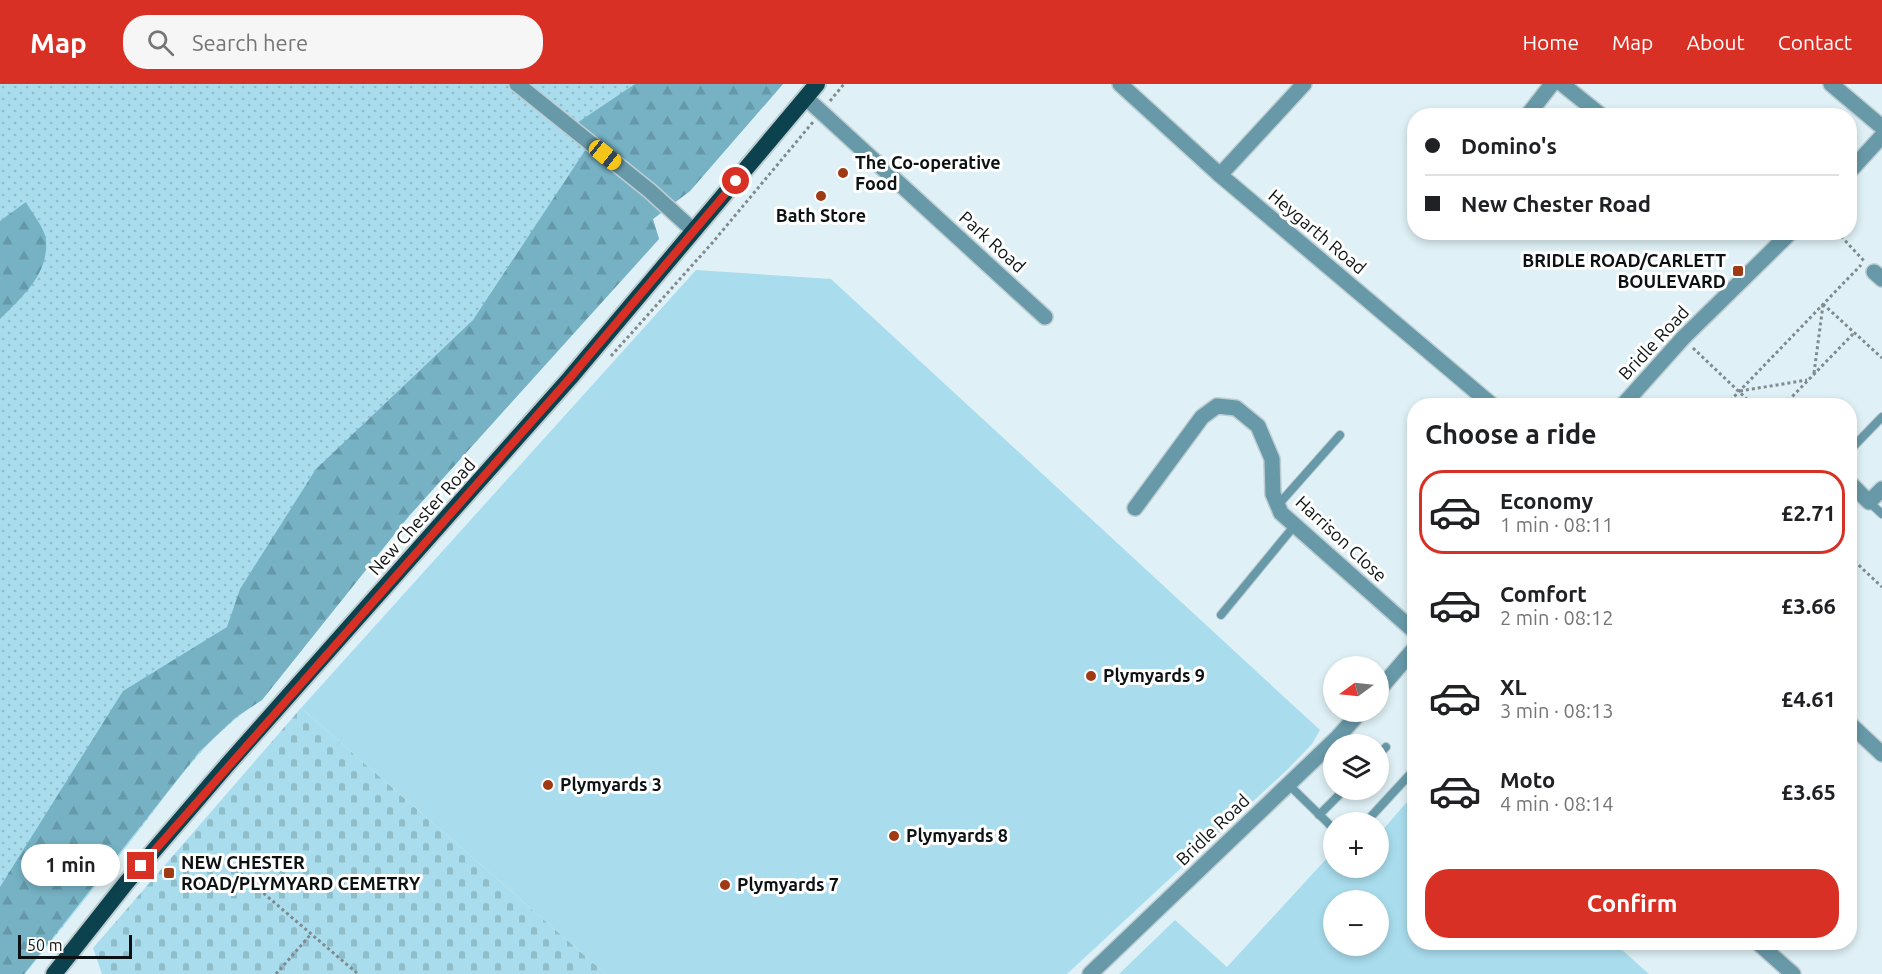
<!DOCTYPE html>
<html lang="en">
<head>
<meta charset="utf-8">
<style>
  :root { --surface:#fff; --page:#f6f6f6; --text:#202124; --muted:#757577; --line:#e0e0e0; --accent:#d93025 }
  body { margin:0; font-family:Ubuntu,sans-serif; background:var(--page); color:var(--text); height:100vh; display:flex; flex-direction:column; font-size:22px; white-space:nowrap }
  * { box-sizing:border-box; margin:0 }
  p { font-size:20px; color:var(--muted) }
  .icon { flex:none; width:33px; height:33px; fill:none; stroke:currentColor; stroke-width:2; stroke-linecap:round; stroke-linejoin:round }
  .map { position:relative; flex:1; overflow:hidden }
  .details { position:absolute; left:1407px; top:314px; width:450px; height:552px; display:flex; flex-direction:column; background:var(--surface); border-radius:24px; box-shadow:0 3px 9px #0003 }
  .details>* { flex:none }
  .banner { position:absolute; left:1407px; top:24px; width:450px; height:132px; border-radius:24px; box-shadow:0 3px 9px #0003; display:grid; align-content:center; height:132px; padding:0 18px; background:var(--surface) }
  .needle { width:39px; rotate:255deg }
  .controls { position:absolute; left:1323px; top:572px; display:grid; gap:12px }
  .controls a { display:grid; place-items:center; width:66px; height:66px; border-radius:50%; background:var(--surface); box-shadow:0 3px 9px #0003; font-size:30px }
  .scale { position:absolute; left:18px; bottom:15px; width:114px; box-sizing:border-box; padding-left:6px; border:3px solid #0c1213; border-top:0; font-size:16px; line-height:21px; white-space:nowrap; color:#0c1213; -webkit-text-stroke:4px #fff; paint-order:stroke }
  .end { position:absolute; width:27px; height:27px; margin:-14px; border:8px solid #d93025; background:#fff; box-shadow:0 0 0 3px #fff }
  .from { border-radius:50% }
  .bubble { position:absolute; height:42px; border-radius:21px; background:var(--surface); box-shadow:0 3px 9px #0003; font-size:20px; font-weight:600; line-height:42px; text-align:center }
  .car { position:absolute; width:18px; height:36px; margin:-18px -9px; border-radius:8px; box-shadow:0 0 4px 2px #0007; background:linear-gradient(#f5c518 24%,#345 0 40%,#f5c518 0 76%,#345 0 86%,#f5c518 0) }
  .banner b { display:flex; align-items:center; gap:21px; height:57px; font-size:22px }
  .banner b+b { border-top:2px solid var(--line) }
  .banner i { width:15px; height:15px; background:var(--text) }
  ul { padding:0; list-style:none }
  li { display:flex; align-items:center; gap:18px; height:84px; margin:0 12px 9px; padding:0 6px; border:3px solid transparent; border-radius:24px }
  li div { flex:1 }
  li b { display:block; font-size:22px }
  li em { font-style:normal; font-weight:600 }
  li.current { border-color:var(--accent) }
  li>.icon { width:54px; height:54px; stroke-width:1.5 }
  h2 { padding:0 18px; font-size:27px; line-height:72px }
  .cta { display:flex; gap:12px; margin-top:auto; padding:12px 18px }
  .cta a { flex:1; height:69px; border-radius:24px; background:var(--accent); color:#fff; font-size:24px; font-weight:600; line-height:69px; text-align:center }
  header { display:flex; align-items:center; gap:36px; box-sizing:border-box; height:84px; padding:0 30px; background:var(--accent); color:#fff }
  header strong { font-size:28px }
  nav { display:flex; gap:33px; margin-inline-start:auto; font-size:21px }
  .search { width:420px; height:54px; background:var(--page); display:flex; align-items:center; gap:15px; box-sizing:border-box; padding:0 21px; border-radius:24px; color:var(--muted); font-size:22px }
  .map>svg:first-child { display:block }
  .grass { fill:url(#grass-dots) }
  .forest { fill:url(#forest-firs) }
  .cemetery { fill:url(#cemetery-stones) }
  .park { fill:#a9dded; fill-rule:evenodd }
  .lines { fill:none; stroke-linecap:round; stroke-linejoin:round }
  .service-casing { stroke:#bdcdd2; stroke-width:10 }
  .minor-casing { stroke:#bdcdd2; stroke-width:18 }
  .tertiary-casing { stroke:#bdcdd2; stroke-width:18 }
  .trunk-casing { stroke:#bdcdd2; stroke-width:20 }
  .path { stroke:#7f8b8e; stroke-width:3; stroke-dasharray:3 3; stroke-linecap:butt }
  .service { stroke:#6899a8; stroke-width:8 }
  .minor { stroke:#6899a8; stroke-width:15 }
  .tertiary { stroke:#6899a8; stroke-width:15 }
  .trunk { stroke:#0b424e; stroke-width:16 }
  .route { stroke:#d93025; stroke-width:8 }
  .poi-dot { fill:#a03a14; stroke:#fff; stroke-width:2 }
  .labels { text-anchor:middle; stroke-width:6; stroke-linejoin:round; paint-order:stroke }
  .poi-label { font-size:18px; font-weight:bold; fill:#0c1213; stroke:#fff; text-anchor:start }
  .street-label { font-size:18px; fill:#0c1213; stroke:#fff }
</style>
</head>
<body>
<header>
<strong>Map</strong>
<div class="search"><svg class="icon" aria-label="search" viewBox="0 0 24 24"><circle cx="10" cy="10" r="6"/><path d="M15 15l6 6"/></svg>Search here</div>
<nav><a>Home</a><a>Map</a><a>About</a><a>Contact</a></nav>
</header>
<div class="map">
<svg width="1882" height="890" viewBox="0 0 1882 890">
  <defs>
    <pattern id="grass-dots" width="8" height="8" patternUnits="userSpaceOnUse" patternTransform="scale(1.5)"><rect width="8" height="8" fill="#a9dded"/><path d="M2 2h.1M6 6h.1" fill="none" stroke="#90bdca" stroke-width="1.8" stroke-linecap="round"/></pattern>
    <pattern id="forest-firs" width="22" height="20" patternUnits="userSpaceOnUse" patternTransform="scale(1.5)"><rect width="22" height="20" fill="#76b2c4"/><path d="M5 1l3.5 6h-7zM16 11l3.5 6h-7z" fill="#6598a8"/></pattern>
    <pattern id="cemetery-stones" width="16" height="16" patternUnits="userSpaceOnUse" patternTransform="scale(1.5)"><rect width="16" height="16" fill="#a9dded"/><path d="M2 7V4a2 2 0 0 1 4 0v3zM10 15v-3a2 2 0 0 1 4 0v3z" fill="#90bdca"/></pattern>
  </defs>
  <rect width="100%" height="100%" fill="#dff1f6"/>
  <path class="grass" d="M0 0H783L690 107 653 135 659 155 409 432 262 616C204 652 169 709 127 762 94 805 59 847 25 890H0Z"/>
  <g class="forest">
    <path d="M635 0H783L690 107 653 135 659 155 409 432 262 616 236 633 199 668 24 890H0V803L123 607 227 543 240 505 316 385 473 236 590 59 571 43Z"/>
    <path d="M26 118C31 128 45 144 46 156 49 190 22 213 0 235V137Z"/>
  </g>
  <path class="cemetery" d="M301 624 606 890H102L93 864Z"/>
  <g class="park">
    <path d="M696 186 831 195 1320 646 1312 660 1289 684 1067 890H606L301 624Z"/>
    <path d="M1414 710V858H1613L1649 890H1119L1175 836 1227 883 1328 773 1334 783 1342 789 1348 783H1378L1379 750ZM1334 816H1378V861H1334Z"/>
  </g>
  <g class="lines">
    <g class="service-casing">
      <g id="service">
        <path d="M1850 366 1882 333"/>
        <path d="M1869 418 1882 430"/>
        <path d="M1278 421 1340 351"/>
        <path d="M1221 531 1295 441"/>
        <path d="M1378 671 1386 663"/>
        <path d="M1289 701 1334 745"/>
        <path d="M1319 731 1345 705"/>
        <path d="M1366 738 1414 686"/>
      </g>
    </g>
    <g class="minor-casing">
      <g id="minor">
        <path d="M517 0 650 107 694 147"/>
        <path d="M1120 0 1220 91 1492 321"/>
        <path d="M1562 0 1602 32"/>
        <path d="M1831 0 1882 43"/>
        <path d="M806 14 1045 233"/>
        <path d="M1527 32 1552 0"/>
        <path d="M1220 91 1304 0"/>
        <path d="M1874 188 1882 195"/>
        <path d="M1850 399 1869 418 1882 405"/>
        <path d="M1135 424 1202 333 1217 322 1236 324 1258 342 1272 375 1273 410 1281 429 1414 547"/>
        <path d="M1850 640 1882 670"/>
        <path d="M1757 858 1793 890"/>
      </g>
    </g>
    <g class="tertiary-casing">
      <g id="tertiary">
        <path d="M1850 87 1882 52"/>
        <path d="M1623 321 1683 254 1791 148"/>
        <path d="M1378 607 1414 565"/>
        <path d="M1090 890 1338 653 1361 627"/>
      </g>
    </g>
    <g class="trunk-casing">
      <path id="trunk" d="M54 890 126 799 228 680 570 294 817 0"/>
    </g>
    <g class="path">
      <path d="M830 17 844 0"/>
      <path d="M1837 148 1865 178"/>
      <path d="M1823 220 1882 274"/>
      <path d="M1693 264 1753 321"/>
      <path d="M611 272 713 158 813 38"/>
      <path d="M1814 289 1823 221"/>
      <path d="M1740 307 1807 296"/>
      <path d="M1726 321 1861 181"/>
      <path d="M1784 321 1854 249"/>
      <path d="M1850 473 1882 503"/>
      <path d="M227 778 358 890"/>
      <path d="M276 890 311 850"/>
    </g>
    <use href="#service" class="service"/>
    <use href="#minor" class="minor"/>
    <use href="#tertiary" class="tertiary"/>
    <use href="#trunk" class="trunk"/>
  </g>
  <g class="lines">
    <path class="route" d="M141 782 570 294 736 97"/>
  </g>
  <g class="poi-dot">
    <circle cx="843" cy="89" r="6"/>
    <circle cx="821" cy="112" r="6"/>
    <rect x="1732" y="181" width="12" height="12" rx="3"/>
    <circle cx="1091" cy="592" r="6"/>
    <circle cx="548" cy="701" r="6"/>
    <circle cx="894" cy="752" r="6"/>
    <rect x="163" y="783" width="12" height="12" rx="3"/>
    <circle cx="725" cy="801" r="6"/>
  </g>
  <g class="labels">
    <g class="poi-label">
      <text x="855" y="85">The Co-operative<tspan x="855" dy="21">Food</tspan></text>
      <text x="821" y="138" text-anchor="middle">Bath Store</text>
      <text x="1726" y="183" text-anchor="end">BRIDLE ROAD/CARLETT<tspan x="1726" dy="21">BOULEVARD</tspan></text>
      <text x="1103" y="598">Plymyards 9</text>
      <text x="560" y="707">Plymyards 3</text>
      <text x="906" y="758">Plymyards 8</text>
      <text x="181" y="785">NEW CHESTER<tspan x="181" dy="21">ROAD/PLYMYARD CEMETRY</tspan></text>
      <text x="737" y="807">Plymyards 7</text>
    </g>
    <g class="street-label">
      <text transform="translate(1317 148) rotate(40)" y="6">Heygarth Road</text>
      <text transform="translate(992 158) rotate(42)" y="6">Park Road</text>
      <text transform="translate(1654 259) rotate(-47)" y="6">Bridle Road</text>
      <text transform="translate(422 433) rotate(-48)" y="6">New Chester Road</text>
      <text transform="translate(1341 455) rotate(43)" y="6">Harrison Close</text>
      <text transform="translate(1213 746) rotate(-44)" y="6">Bridle Road</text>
    </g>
  </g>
</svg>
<div class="controls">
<a><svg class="needle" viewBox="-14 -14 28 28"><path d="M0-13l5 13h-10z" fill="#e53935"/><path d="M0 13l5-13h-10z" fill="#757577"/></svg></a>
<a><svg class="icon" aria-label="layers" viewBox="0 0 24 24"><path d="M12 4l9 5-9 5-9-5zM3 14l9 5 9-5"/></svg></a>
<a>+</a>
<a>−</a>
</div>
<div class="scale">50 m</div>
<i class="end from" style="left:736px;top:97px"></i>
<i class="end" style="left:141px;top:782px"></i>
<div class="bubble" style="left:21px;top:760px;width:99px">1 min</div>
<i class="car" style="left:605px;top:71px;rotate:129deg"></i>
<div class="banner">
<b><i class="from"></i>Domino's</b>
<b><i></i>New Chester Road</b>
</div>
<section class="details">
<h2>Choose a ride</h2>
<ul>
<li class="current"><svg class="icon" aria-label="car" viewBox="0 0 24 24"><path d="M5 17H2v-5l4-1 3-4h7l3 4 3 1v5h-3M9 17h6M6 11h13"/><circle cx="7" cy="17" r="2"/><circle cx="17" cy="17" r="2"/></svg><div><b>Economy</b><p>1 min · 08:11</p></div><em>£2.71</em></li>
<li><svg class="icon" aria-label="car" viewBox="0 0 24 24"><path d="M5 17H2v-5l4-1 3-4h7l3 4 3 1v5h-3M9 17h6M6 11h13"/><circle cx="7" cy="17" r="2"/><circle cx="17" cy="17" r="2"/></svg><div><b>Comfort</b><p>2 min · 08:12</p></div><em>£3.66</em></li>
<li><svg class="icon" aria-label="car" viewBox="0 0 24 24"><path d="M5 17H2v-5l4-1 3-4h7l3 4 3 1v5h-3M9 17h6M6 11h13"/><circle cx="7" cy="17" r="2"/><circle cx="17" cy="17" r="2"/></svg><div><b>XL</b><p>3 min · 08:13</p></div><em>£4.61</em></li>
<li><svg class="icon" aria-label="car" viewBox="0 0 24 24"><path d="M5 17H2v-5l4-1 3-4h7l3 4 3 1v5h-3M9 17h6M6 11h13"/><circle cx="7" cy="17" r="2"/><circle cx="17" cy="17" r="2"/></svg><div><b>Moto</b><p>4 min · 08:14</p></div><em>£3.65</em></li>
</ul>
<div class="cta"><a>Confirm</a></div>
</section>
</div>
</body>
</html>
